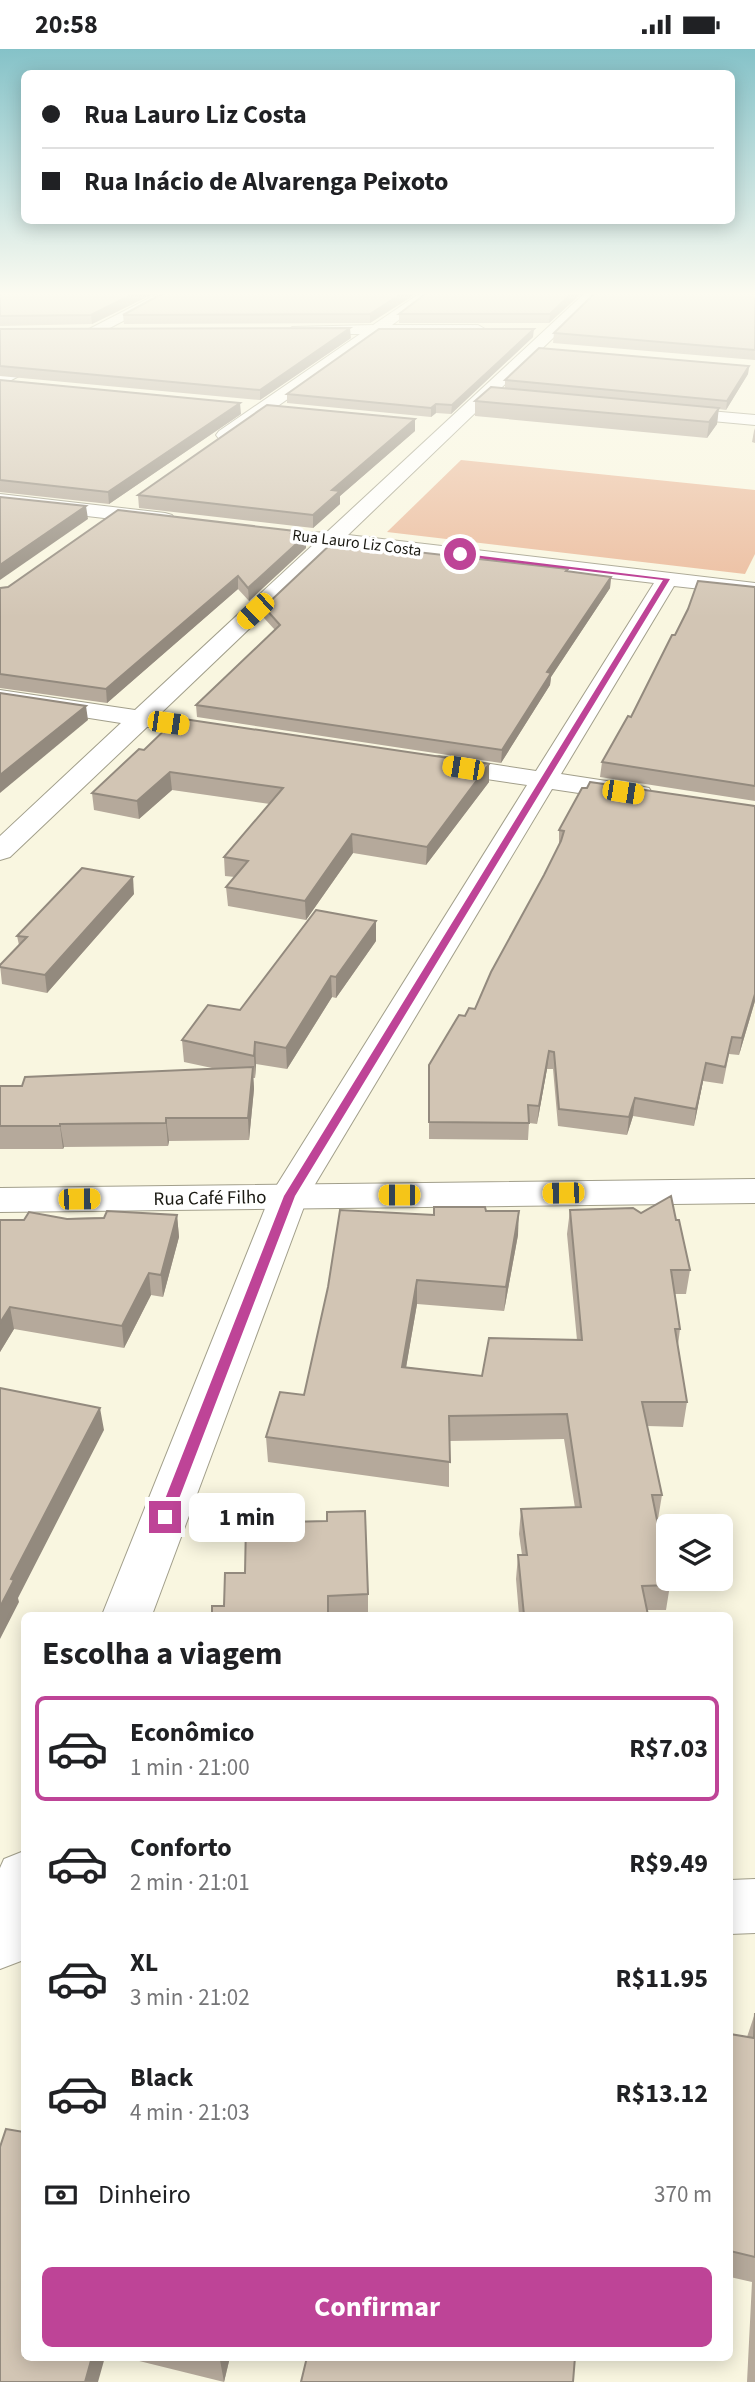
<!DOCTYPE html>
<html lang="pt">
<head>
<meta charset="utf-8">
<style>
  :root { --surface:#fff; --page:#f2f2f2; --text:#202124; --muted:#757577; --line:#e0e0e0; --accent:#be4497 }
  body { margin:0; font-family:"Source Sans 3",sans-serif; background:var(--page); color:var(--text); height:100vh; display:flex; flex-direction:column; font-size:26px; white-space:nowrap }
  * { box-sizing:border-box; margin:0 }
  p { font-size:23px; color:var(--muted) }
  .icon { flex:none; width:38px; height:38px; fill:none; stroke:currentColor; stroke-width:2; stroke-linecap:round; stroke-linejoin:round }
  .map { position:relative; flex:1; overflow:hidden }
  .drawer { position:absolute; left:21px; top:1563px; width:712px; height:749px; display:flex; flex-direction:column; background:var(--surface); border-radius:10px; box-shadow:0 4px 18px #0003 }
  .drawer>* { flex:none }
  .top-card { position:absolute; left:21px; top:21px; width:714px; height:154px; border-radius:10px; box-shadow:0 4px 18px #0003; display:grid; align-content:center; height:154px; padding:0 21px; background:var(--surface) }
  .fabs { position:absolute; left:656px; top:1465px; display:grid; gap:14px }
  .fabs a { display:grid; place-items:center; width:77px; height:77px; border-radius:10px; background:var(--surface); box-shadow:0 4px 18px #0003; font-size:35px }
  .end { position:absolute; width:32px; height:32px; margin:-16px; border:9px solid #be4497; background:#fff; box-shadow:0 0 0 4px #fff }
  .from { border-radius:50% }
  .bubble { position:absolute; height:49px; border-radius:10px; background:var(--surface); box-shadow:0 4px 18px #0003; font-size:23px; font-weight:700; line-height:49px; text-align:center }
  .car { position:absolute; width:21px; height:42px; margin:-21px -10px; border-radius:9px; box-shadow:0 0 5px 2px #0007; background:linear-gradient(#f5c518 24%,#345 0 40%,#f5c518 0 76%,#345 0 86%,#f5c518 0) }
  .top-card b { display:flex; align-items:center; gap:24px; height:66px; font-size:26px }
  .top-card b+b { border-top:2px solid var(--line) }
  .top-card i { width:18px; height:18px; background:var(--text) }
  ul { padding:0; list-style:none }
  li { display:flex; align-items:center; gap:21px; height:105px; margin:0 14px 10px; padding:0 7px; border:4px solid transparent; border-radius:10px }
  li div { flex:1 }
  li b { display:block; font-size:26px }
  li em { font-style:normal; font-weight:700 }
  li.on { border-color:var(--accent) }
  li>.icon { width:63px; height:63px; stroke-width:1.5 }
  h2 { padding:0 21px; font-size:32px; line-height:84px }
  .pay { display:flex; align-items:center; gap:18px; height:77px; padding:0 21px; font-size:26px }
  .pay p { margin-inline-start:auto }
  .action { display:flex; gap:14px; margin-top:auto; padding:14px 21px }
  .action a { flex:1; height:80px; border-radius:10px; background:var(--accent); color:#fff; font-size:28px; font-weight:700; line-height:80px; text-align:center }
  .status { display:flex; justify-content:space-between; align-items:center; height:49px; padding:0 35px; background:var(--surface); direction:ltr }
  .status svg { height:19px; fill:currentColor }
  .map>svg:first-child { display:block }
  .green { fill:#ebba9b }
  .lines { fill:none; stroke-linecap:round; stroke-linejoin:round }
  .street-casing { stroke:#a29f8b; stroke-width:2 }
  .secondary-casing { stroke:#a29f8b; stroke-width:2 }
  .street { fill:#fff; fill-rule:evenodd }
  .secondary { fill:#fff; fill-rule:evenodd }
  .wall { fill:#b5a99b }
  .shaded-wall { fill:#938a7e }
  .building { fill:#d2c5b4; stroke:#938a7e; stroke-width:2 }
  .route { fill:#be4497 }
  .labels { text-anchor:middle; stroke-width:7; stroke-linejoin:round; paint-order:stroke }
  .far-street-label { font-size:16px; fill:#1a1912; stroke:#fff }
  .street-label { font-size:19px; fill:#1a1912; stroke:#fff }
</style>
</head>
<body>
<div class="status"><b>20:58</b><svg viewBox="0 0 49 12"><path d="M0 12V9h3v3zM5 12V6h3v6zM10 12V3h3v9zM15 12V0h3v12zM26 1h20v11H26zM47 4h2v5h-2z"/></svg></div>
<div class="map">
<svg width="755" height="2333" viewBox="0 0 755 2333">
  <rect width="100%" height="100%" fill="#f9f6e0"/>
  <path class="green" d="M461 411 755 441V505L745 525 387 483Z"/>
  <g class="lines">
    <g class="street-casing">
      <g id="street">
        <path d="M161 243H178L0 337V326Z"/>
        <path d="M422 243H437L392 276H478L485 280 478 284 380 285 231 390H219L216 386 219 382 360 285H297L292 284 290 281 292 278 373 276Z"/>
        <path d="M586 243H601L348 486 755 534V546L674 537 561 725 639 737 649 739 653 745 649 751 639 753 552 740 308 1147 152 1566H102L270 1147 527 736 439 723 430 721 426 715 430 709 439 707 536 722 654 534 336 497 160 665 167 667 171 672 167 677 147 678 10 808 0 811V787L121 674 0 655V641L135 661 315 494 308 492 305 488 308 484 327 483Z"/>
        <path d="M664 358 755 366V376L658 367 656 363 658 359Z"/>
        <path d="M0 445 165 464 172 466 175 470 172 474 165 476 0 457Z"/>
        <path d="M24 1802V1903L21 1912 0 1920V1819L4 1810Z"/>
        <path d="M755 1830V1884L730 1885V1831Z"/>
      </g>
    </g>
    <g class="secondary-casing">
      <path id="secondary" d="M755 1130V1154L0 1163V1139Z"/>
    </g>
    <use href="#street" class="street"/>
    <use href="#secondary" class="secondary"/>
  </g>
  <g class="wall">
    <path d="M0 243H157L92 275 0 277Z"/>
    <path d="M165 243H419L370 274 124 275 123 266Z"/>
    <path d="M428 243H583L549 274H399V265Z"/>
    <path d="M755 243V311L553 294 554 284Z"/>
    <path d="M0 280 351 289 260 351 0 327Z"/>
    <path d="M533 288 451 365 436 364 431 368 287 354V345Z"/>
    <path d="M749 317 748 325 726 361 718 360 717 375 707 389 475 367V352L505 339V331Z"/>
    <path d="M0 331 241 365 109 455 0 443Z"/>
    <path d="M755 379V394L752 393 754 382Z"/>
    <path d="M415 382 340 447V455L313 479 139 459 138 446Z"/>
    <path d="M295 485 306 486V499L249 552 238 540 107 654 0 639V539Z"/>
    <path d="M382 498V500L568 520V523L611 528 610 539 551 628 550 636 501 714 197 668 196 656 275 581 264 569V558Z"/>
    <path d="M755 538V752L600 728 602 713 631 668 675 586Z"/>
    <path d="M139 700 489 733 426 816 353 804 306 871 228 857 226 838 235 828 225 827 224 808 270 755 172 741 139 770 94 761 92 744Z"/>
    <path d="M755 757V952L739 1006 729 1005 723 1035 703 1032 694 1077 633 1067 627 1086 558 1077 553 1020H547L537 1075 529 1074 528 1091 429 1090V1033L465 967 475 960 544 826 559 797V781Z"/>
    <path d="M134 845 47 944 2 935 0 916 19 896 17 887Z"/>
    <path d="M376 892 336 949 332 948 287 1020 256 1015 255 1029H253L254 1040 249 1091 169 1092 168 1097 64 1098 63 1100H0V1037H22L212 1019 184 1013 182 991Z"/>
    <path d="M434 1158 486 1162 518 1186 504 1262 417 1255 406 1318 482 1327 577 1291 567 1185 570 1161 641 1164 676 1171 690 1221 686 1245H675L680 1280 678 1296 687 1353 683 1378 647 1377 662 1446 658 1470H657L670 1536 666 1561H647L648 1566H519L516 1530 518 1506H522L519 1485 521 1460 575 1459 564 1390 449 1392V1438L268 1413 266 1388 304 1346 433 1166Z"/>
    <path d="M177 1166 179 1188 163 1248 151 1246 124 1299 14 1280 0 1303V1171Z"/>
    <path d="M225 1524 368 1545V1566H212L224 1557Z"/>
    <path d="M755 1964V2333H747L752 2233 730 2228V1985L747 1988Z"/>
    <path d="M123 2308H230L224 2333Z"/>
  </g>
  <g class="shaded-wall">
    <path d="M137 243H157L92 275 91 266Z"/>
    <path d="M404 243H419L370 274V265Z"/>
    <path d="M573 243H583L549 274 550 265Z"/>
    <path d="M350 279 351 289 260 351V341Z"/>
    <path d="M534 280 533 288 451 365 452 356Z"/>
    <path d="M749 317 748 325 726 361 727 352Z"/>
    <path d="M240 354 241 365 109 455 108 443Z"/>
    <path d="M436 355V364L431 368V359Z"/>
    <path d="M719 359 717 375 707 389 709 373Z"/>
    <path d="M415 370V382L340 447V455L313 479V466L332 441Z"/>
    <path d="M86 457 88 470 0 531V516Z"/>
    <path d="M306 486V499L249 552 248 539Z"/>
    <path d="M238 527V540L107 654 106 640Z"/>
    <path d="M611 528 610 539 551 628 550 636 501 714 502 701 547 623Z"/>
    <path d="M86 657 88 671 0 744V726Z"/>
    <path d="M489 715V733L426 816 427 798Z"/>
    <path d="M170 723 172 741 139 770 137 752Z"/>
    <path d="M352 785 353 804 306 871 305 852Z"/>
    <path d="M133 828 134 845 47 944 45 926Z"/>
    <path d="M376 872V892L336 949V928Z"/>
    <path d="M331 927 332 948 287 1020 286 999Z"/>
    <path d="M755 945V952L739 1006 742 989Z"/>
    <path d="M255 993 256 1015 255 1029 254 1007Z"/>
    <path d="M549 1002 547 1020 537 1075 539 1057Z"/>
    <path d="M706 1014 703 1032 694 1077 696 1060Z"/>
    <path d="M253 1018 254 1040 249 1091 248 1069Z"/>
    <path d="M635 1049 633 1067 627 1086 629 1068Z"/>
    <path d="M166 1069 169 1092 168 1097 166 1074Z"/>
    <path d="M60 1075 64 1098 63 1100 60 1077Z"/>
    <path d="M519 1162 518 1186 504 1262 506 1238Z"/>
    <path d="M177 1166 179 1188 163 1248 161 1226Z"/>
    <path d="M149 1224 151 1246 124 1299 122 1277Z"/>
    <path d="M417 1231V1255L402 1342V1318Z"/>
    <path d="M10 1258 14 1280 0 1303V1274Z"/>
    <path d="M100 1359 104 1381 18 1549 19 1553 0 1590V1558L11 1530Z"/>
    <path d="M92 2308H105L98 2333H85Z"/>
    <path d="M221 2308H230L224 2333 220 2311Z"/>
  </g>
  <g class="building">
    <path d="M0 243H137L91 266 0 267Z"/>
    <path d="M165 243H404L370 265 123 266Z"/>
    <path d="M428 243H573L550 265H399Z"/>
    <path d="M596 243H755V301L554 284Z"/>
    <path d="M350 279 260 341 0 317V280Z"/>
    <path d="M379 280H534L452 356 436 355 431 359 287 345Z"/>
    <path d="M539 299 749 317 727 352 505 331Z"/>
    <path d="M0 331 240 354 108 443 0 431Z"/>
    <path d="M491 338 719 359 709 373 475 352Z"/>
    <path d="M267 356 415 370 332 441 340 442 313 466 138 446Z"/>
    <path d="M0 448 86 457 0 516Z"/>
    <path d="M118 461 295 482 292 484 306 486 248 539 238 527 106 640 0 625V539L8 538Z"/>
    <path d="M334 492 382 498 381 499 568 520 566 522 611 528 547 623 551 624 502 701 196 656 280 576 264 558Z"/>
    <path d="M698 532 755 538V737L602 713 628 667 631 668 672 586H675L688 560Z"/>
    <path d="M0 644 86 657 0 726Z"/>
    <path d="M177 669 489 715 427 798 352 785 305 852 226 838 248 812 224 808 283 739 170 723 137 752 92 744 139 700 144 701Z"/>
    <path d="M590 733 755 757V945L742 989 732 988 725 1018 706 1014 696 1060 635 1049 629 1068 559 1060 554 1003 549 1002 539 1057 528 1056 529 1074 429 1073V1016L459 966 465 967 469 959 475 960 491 923 544 826 561 792 564 782 559 781 582 739H587Z"/>
    <path d="M82 819 133 828 45 926 0 918V916L27 888 17 887Z"/>
    <path d="M316 861 376 872 336 928 331 927 286 999 255 993 254 1007 182 991 208 956 240 961Z"/>
    <path d="M253 1018 248 1069H166V1074L60 1075V1077H0V1037H22L25 1028Z"/>
    <path d="M671 1147 676 1171H679L690 1221H671L680 1280H675L687 1353H642L662 1446H652L670 1536 642 1537 648 1566H524L518 1506H527L521 1460 581 1458 567 1365 449 1367 450 1413 266 1388 280 1343 304 1346 328 1238 340 1161 434 1166V1158H485L486 1162H519L506 1238 417 1231 402 1318 482 1327 489 1289 582 1291 570 1161 633 1159 641 1164Z"/>
    <path d="M107 1162 177 1166 161 1226 149 1224 122 1277 10 1258 0 1274V1171H24L29 1163 67 1170 104 1169Z"/>
    <path d="M0 1339 100 1359 11 1530 14 1531 0 1558Z"/>
    <path d="M365 1462 368 1545 328 1547V1566H212V1557H224L225 1524H245L246 1474 327 1472V1463Z"/>
    <path d="M755 1964V2208L730 2202V1985L754 1989Z"/>
    <path d="M6 2080 24 2083V2308H92L85 2333H0V2098Z"/>
    <path d="M208 2308H221L220 2311Z"/>
    <path d="M307 2308H575L573 2333H301Z"/>
  </g>
  <linearGradient id="sky" x2="0" y2="1"><stop stop-color="#85c2c8"/><stop offset="0.43" stop-color="#fcfbf1"/><stop offset="1" stop-color="#fcfbf1" stop-opacity="0"/></linearGradient>
  <rect width="755" height="569" fill="url(#sky)"/>
  <path class="route" d="M458 504 670 530 295 1147 172 1468 165 1473 158 1468 284 1147 663 531 460 507Z"/>
  <g class="labels">
    <g class="far-street-label">
      <text transform="translate(357 493) rotate(7)" y="6">Rua Lauro Liz Costa</text>
    </g>
    <g class="street-label">
      <text transform="translate(210 1148) rotate(-1)" y="7">Rua Café Filho</text>
    </g>
  </g>
</svg>
<div class="fabs">
<a><svg class="icon" aria-label="layers" viewBox="0 0 24 24"><path d="M12 4l9 5-9 5-9-5zM3 14l9 5 9-5"/></svg></a>
</div>
<i class="end from" style="left:460px;top:505px"></i>
<i class="end" style="left:165px;top:1468px"></i>
<div class="bubble" style="left:189px;top:1444px;width:116px">1 min</div>
<i class="car" style="left:255px;top:562px;rotate:227deg"></i>
<i class="car" style="left:168px;top:674px;rotate:98deg"></i>
<i class="car" style="left:463px;top:719px;rotate:279deg"></i>
<i class="car" style="left:623px;top:743px;rotate:99deg"></i>
<i class="car" style="left:563px;top:1144px;rotate:269deg"></i>
<i class="car" style="left:399px;top:1146px;rotate:270deg"></i>
<i class="car" style="left:79px;top:1150px;rotate:89deg"></i>
<div class="top-card">
<b><i class="from"></i>Rua Lauro Liz Costa</b>
<b><i></i>Rua Inácio de Alvarenga Peixoto</b>
</div>
<section class="drawer">
<h2>Escolha a viagem</h2>
<ul>
<li class="on"><svg class="icon" aria-label="car" viewBox="0 0 24 24"><path d="M5 17H2v-5l4-1 3-4h7l3 4 3 1v5h-3M9 17h6M6 11h13"/><circle cx="7" cy="17" r="2"/><circle cx="17" cy="17" r="2"/></svg><div><b>Econômico</b><p>1 min · 21:00</p></div><em>R$7.03</em></li>
<li><svg class="icon" aria-label="car" viewBox="0 0 24 24"><path d="M5 17H2v-5l4-1 3-4h7l3 4 3 1v5h-3M9 17h6M6 11h13"/><circle cx="7" cy="17" r="2"/><circle cx="17" cy="17" r="2"/></svg><div><b>Conforto</b><p>2 min · 21:01</p></div><em>R$9.49</em></li>
<li><svg class="icon" aria-label="car" viewBox="0 0 24 24"><path d="M5 17H2v-5l4-1 3-4h7l3 4 3 1v5h-3M9 17h6M6 11h13"/><circle cx="7" cy="17" r="2"/><circle cx="17" cy="17" r="2"/></svg><div><b>XL</b><p>3 min · 21:02</p></div><em>R$11.95</em></li>
<li><svg class="icon" aria-label="car" viewBox="0 0 24 24"><path d="M5 17H2v-5l4-1 3-4h7l3 4 3 1v5h-3M9 17h6M6 11h13"/><circle cx="7" cy="17" r="2"/><circle cx="17" cy="17" r="2"/></svg><div><b>Black</b><p>4 min · 21:03</p></div><em>R$13.12</em></li>
</ul>
<div class="pay"><svg class="icon" aria-label="cash" viewBox="0 0 24 24"><path d="M3 7h18v10H3z"/><circle cx="12" cy="12" r="2"/></svg>Dinheiro<p>370 m</p></div>
<div class="action"><a>Confirmar</a></div>
</section>
</div>
</body>
</html>
